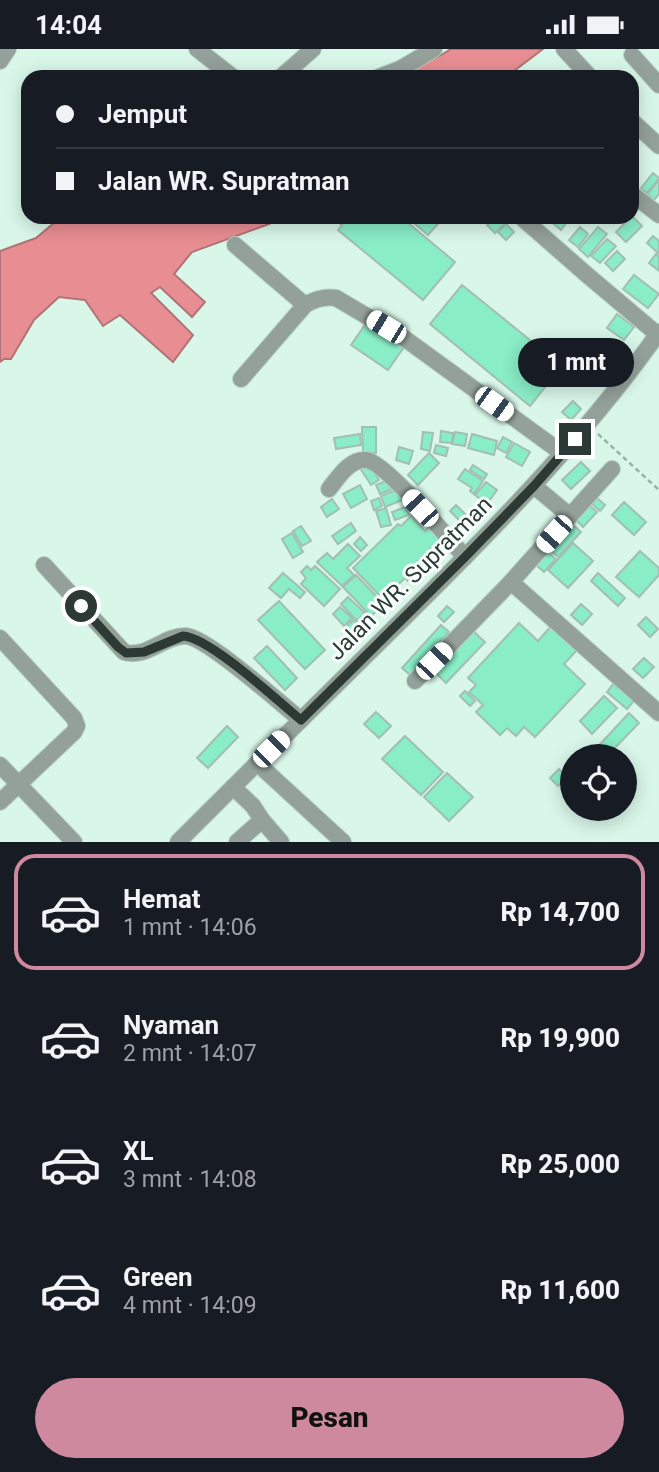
<!DOCTYPE html>
<html lang="id">
<head>
<meta charset="utf-8">
<style>
  :root { --surface:#171b24; --page:#20242c; --text:#f1f3f6; --muted:#9ea1a6; --line:#363941; --accent:#ce899e }
  body { margin:0; font-family:Roboto,sans-serif; background:var(--page); color:var(--text); height:100vh; display:flex; flex-direction:column; font-size:26px; white-space:nowrap }
  * { box-sizing:border-box; margin:0 }
  p { font-size:23px; color:var(--muted) }
  .icon { flex:none; width:38px; height:38px; fill:none; stroke:currentColor; stroke-width:2; stroke-linecap:round; stroke-linejoin:round }
  .map { position:relative; height:793px; overflow:hidden }
  .drawer { display:flex; flex-direction:column; background:var(--surface); flex:1 }
  .drawer>* { flex:none }
  .banner { position:absolute; left:21px; top:21px; width:618px; height:154px; border-radius:21px; box-shadow:0 4px 18px #0003; display:grid; align-content:center; height:154px; padding:0 35px; background:var(--surface) }
  .fabs { position:absolute; left:560px; top:695px; display:grid; gap:14px }
  .fabs a { display:grid; place-items:center; width:77px; height:77px; border-radius:50%; background:var(--surface); box-shadow:0 4px 18px #0003; font-size:35px }
  .end { position:absolute; width:32px; height:32px; margin:-16px; border:9px solid #2d3934; background:#fff; box-shadow:0 0 0 4px #fff }
  .from { border-radius:50% }
  .bubble { position:absolute; height:49px; border-radius:24px; background:var(--surface); box-shadow:0 4px 18px #0003; font-size:23px; font-weight:800; line-height:49px; text-align:center }
  .car { position:absolute; width:21px; height:42px; margin:-21px -10px; border-radius:9px; box-shadow:0 0 5px 2px #0007; background:linear-gradient(#fff 24%,#345 0 40%,#fff 0 76%,#345 0 86%,#fff 0) }
  .banner b { display:flex; align-items:center; gap:24px; height:66px; font-size:26px }
  .banner b+b { border-top:2px solid var(--line) }
  .banner i { width:18px; height:18px; background:var(--text) }
  ul { padding:12px 0 0; list-style:none }
  li { display:flex; align-items:center; gap:21px; height:116px; margin:0 14px 10px; padding:0 21px; border:4px solid transparent; border-radius:21px }
  li div { flex:1 }
  li b { display:block; font-size:26px }
  li em { font-style:normal; font-weight:800 }
  li.selected { border-color:var(--accent) }
  li>.icon { width:63px; height:63px; stroke-width:1.5 }
  .primary-button { display:flex; gap:14px; margin-top:auto; padding:14px 35px }
  .primary-button a { flex:1; height:80px; border-radius:42px; background:var(--accent); color:#111; font-size:28px; font-weight:800; line-height:80px; text-align:center }
  .status { display:flex; justify-content:space-between; align-items:center; height:49px; padding:0 35px; background:var(--surface); direction:ltr }
  .status svg { height:19px; fill:currentColor }
  .map>svg:first-child { display:block }
  .water { fill:#e88e93; stroke:#b07476; stroke-width:2 }
  .building { fill:#89edc6; stroke:#a2bfb2; stroke-width:2 }
  .lines { fill:none; stroke-linecap:round; stroke-linejoin:round }
  .minor-casing { stroke:#b7d1c5; stroke-width:18 }
  .path { stroke:#99b1a6; stroke-width:2.5; stroke-dasharray:5 3.5; stroke-linecap:butt }
  .minor { stroke:#94a09a; stroke-width:16 }
  .route { stroke:#2d3934; stroke-width:9 }
  .labels { text-anchor:middle; stroke-width:6; stroke-linejoin:round; paint-order:stroke }
  .street-label { font-size:23px; fill:#2d3934; stroke:#f8fefb }
</style>
</head>
<body>
<div class="status"><b>14:04</b><svg viewBox="0 0 49 12"><path d="M0 12V9h3v3zM5 12V6h3v6zM10 12V3h3v9zM15 12V0h3v12zM26 1h20v11H26zM47 4h2v5h-2z"/></svg></div>
<div class="map">
<svg width="659" height="793" viewBox="0 0 659 793">
  <rect width="100%" height="100%" fill="#d9f7e9"/>
  <g class="water">
    <path d="M451 0H543L506 28H393L441 6Z"/>
    <path d="M61 168H283L269 175 192 203 174 225 205 253 192 268 160 238 151 244 193 286 173 313 120 266 103 277 85 251 59 248 34 271 11 310H4L0 313V202L36 189Z"/>
  </g>
  <g class="building">
    <path d="M653 124 659 129 647 144 641 139Z"/>
    <path d="M659 131V145L654 151 647 145Z"/>
    <path d="M632 167 642 177 626 193 616 183Z"/>
    <path d="M341 168H401L455 213 423 251 338 181 342 176 337 173Z"/>
    <path d="M407 168H440L442 170 428 186Z"/>
    <path d="M496 168H512L495 184 487 176Z"/>
    <path d="M559 168H571L561 181 554 175Z"/>
    <path d="M506 175 514 183 506 191 498 183Z"/>
    <path d="M580 178 588 185 578 198 569 191Z"/>
    <path d="M598 178 607 185 588 208 579 200Z"/>
    <path d="M653 187 659 192V205L647 194Z"/>
    <path d="M607 190 616 197 600 214 591 207Z"/>
    <path d="M617 202 625 210 613 222 605 214Z"/>
    <path d="M656 205 659 208V222L649 214Z"/>
    <path d="M634 226 659 245 648 259 623 240Z"/>
    <path d="M462 236 562 317 530 357 430 275Z"/>
    <path d="M617 265 634 278 624 291 607 279Z"/>
    <path d="M367 273 404 298 388 321 351 296Z"/>
    <path d="M573 352 581 360 571 371 562 363Z"/>
    <path d="M362 378H376V404H363Z"/>
    <path d="M441 382 453 384 452 394 440 393Z"/>
    <path d="M423 383 433 384 430 402 421 400Z"/>
    <path d="M455 383 467 385 465 397 452 395Z"/>
    <path d="M360 385 361 396 336 400 334 389Z"/>
    <path d="M472 385 497 392 494 406 468 399Z"/>
    <path d="M503 388 512 393 506 404 497 399Z"/>
    <path d="M514 394 530 403 522 417 506 408Z"/>
    <path d="M436 396 448 399 446 407 434 404Z"/>
    <path d="M399 398 413 402 409 415 396 411Z"/>
    <path d="M429 404 439 414 418 436 408 426Z"/>
    <path d="M368 413 379 431 371 436 360 419Z"/>
    <path d="M581 413 590 422 571 440 562 431Z"/>
    <path d="M473 416 487 425 484 430 470 421Z"/>
    <path d="M465 420 483 432 474 445 470 442 472 439 458 430Z"/>
    <path d="M388 431 392 440 380 445 376 436Z"/>
    <path d="M486 433 497 441 487 455 475 446Z"/>
    <path d="M360 436 367 450 351 459 343 445Z"/>
    <path d="M400 439 405 450 385 458 381 447Z"/>
    <path d="M379 449 382 457 374 461 371 452Z"/>
    <path d="M597 449 605 456 600 462 592 455Z"/>
    <path d="M332 450 339 460 327 468 321 458Z"/>
    <path d="M624 453 646 473 634 486 612 466Z"/>
    <path d="M456 456 470 470 464 476 450 462Z"/>
    <path d="M589 456 597 463 583 478 576 471Z"/>
    <path d="M405 458 409 466 395 471 392 463Z"/>
    <path d="M386 459 391 476 381 478 376 462Z"/>
    <path d="M411 467 425 482 431 476 447 493 437 502 433 497 414 516 419 521 408 532 405 529 383 550 353 519 398 475 401 477Z"/>
    <path d="M351 474 356 482 338 495 332 487Z"/>
    <path d="M571 474 581 483 558 508 548 500Z"/>
    <path d="M301 477 311 492 302 497 293 482Z"/>
    <path d="M292 484 303 503 293 509 282 490Z"/>
    <path d="M360 488 367 496 361 502 354 495Z"/>
    <path d="M573 494 593 512 568 539 548 521Z"/>
    <path d="M348 495 360 507 347 519 354 526 342 537 317 513 327 504 333 510Z"/>
    <path d="M546 502 556 510 544 523 535 515Z"/>
    <path d="M640 502 659 519V526L639 548 616 528Z"/>
    <path d="M307 517 311 521 315 517 340 540 324 557 301 535 306 529 301 523Z"/>
    <path d="M283 524 305 543 300 549 289 540 281 549 269 539Z"/>
    <path d="M598 524 625 549 618 557 591 532Z"/>
    <path d="M356 526 384 555 371 567 343 538Z"/>
    <path d="M348 548 365 564 357 572 341 555Z"/>
    <path d="M279 552 325 601 305 620 258 571Z"/>
    <path d="M581 555 592 565 582 576 571 566Z"/>
    <path d="M447 557 454 563 444 573 438 567Z"/>
    <path d="M340 558 352 569 344 577 333 565Z"/>
    <path d="M366 564 374 572 366 580 358 572Z"/>
    <path d="M646 568 658 580 650 588 638 576Z"/>
    <path d="M353 571 363 581 356 589 345 579Z"/>
    <path d="M519 574 538 592 551 577 577 601 564 615 585 635 535 688 524 678 516 687 507 679 500 686 476 663 483 656 469 643 476 636 468 629Z"/>
    <path d="M441 576 449 583 410 626 402 619Z"/>
    <path d="M471 580 485 593 446 634 432 620Z"/>
    <path d="M267 597 297 629 285 641 254 609Z"/>
    <path d="M644 609 654 618 643 629 633 620Z"/>
    <path d="M614 634 617 638 621 634 638 647 627 660 607 643Z"/>
    <path d="M465 642 475 652 470 657 460 647Z"/>
    <path d="M604 647 617 659 592 685 580 672Z"/>
    <path d="M376 663 391 677 379 689 364 675Z"/>
    <path d="M629 664 639 674 607 707H591L590 706Z"/>
    <path d="M227 677 238 688 208 719 197 709Z"/>
    <path d="M405 687 443 723 421 746 382 710Z"/>
    <path d="M559 720 567 728 558 737 550 729Z"/>
    <path d="M447 724 473 748 449 772 424 748Z"/>
  </g>
  <g class="lines">
    <g class="minor-casing">
      <g id="minor">
        <path d="M197 0 233 28"/>
        <path d="M564 0 590 28"/>
        <path d="M632 6 659 36"/>
        <path d="M0 12 8 0"/>
        <path d="M281 28 313 0"/>
        <path d="M379 28 400 20 434 0"/>
        <path d="M632 72 659 97"/>
        <path d="M632 145 659 166"/>
        <path d="M521 168 586 225 657 285"/>
        <path d="M235 196 305 256"/>
        <path d="M241 330 305 256C315 250 324 247 336 249L404 289 562 404"/>
        <path d="M534 437 570 467 511 533 659 664"/>
        <path d="M329 440C338 429 349 410 366 411 384 412 450 491 465 508"/>
        <path d="M570 467 612 420"/>
        <path d="M44 516 124 603C147 610 164 586 186 587 208 589 280 654 301 671"/>
        <path d="M0 589 74 669 77 677 74 683 0 753"/>
        <path d="M415 632 511 533"/>
        <path d="M257 714 343 793"/>
        <path d="M0 716 74 793"/>
        <path d="M233 738 253 757 262 771 281 793"/>
        <path d="M178 793C252 719 326 646 401 572 493 481 584 389 659 283"/>
        <path d="M237 793 262 771"/>
      </g>
    </g>
    <path class="path" d="M598 385 659 441"/>
    <use href="#minor" class="minor"/>
  </g>
  <g class="lines">
    <path class="route" d="M81 557 118 598 126 604 144 603 183 587C209 588 278 652 301 671L465 508 534 437 575 390"/>
  </g>
  <g class="labels">
    <g class="street-label">
      <text transform="translate(410 529) rotate(-45)" y="8">Jalan WR. Supratman</text>
    </g>
  </g>
</svg>
<div class="fabs">
<a><svg class="icon" aria-label="locate" viewBox="0 0 24 24"><circle cx="12" cy="12" r="6"/><path d="M12 2v4M12 18v4M2 12h4M18 12h4"/></svg></a>
</div>
<i class="end from" style="left:81px;top:557px"></i>
<i class="end" style="left:575px;top:390px"></i>
<div class="bubble" style="left:518px;top:289px;width:116px">1 mnt</div>
<i class="car" style="left:386px;top:278px;rotate:301deg"></i>
<i class="car" style="left:494px;top:355px;rotate:126deg"></i>
<i class="car" style="left:420px;top:459px;rotate:317deg"></i>
<i class="car" style="left:554px;top:485px;rotate:222deg"></i>
<i class="car" style="left:434px;top:612px;rotate:44deg"></i>
<i class="car" style="left:271px;top:700px;rotate:45deg"></i>
<div class="banner">
<b><i class="from"></i>Jemput</b>
<b><i></i>Jalan WR. Supratman</b>
</div>
</div>
<section class="drawer">
<ul>
<li class="selected"><svg class="icon" aria-label="car" viewBox="0 0 24 24"><path d="M5 17H2v-5l4-1 3-4h7l3 4 3 1v5h-3M9 17h6M6 11h13"/><circle cx="7" cy="17" r="2"/><circle cx="17" cy="17" r="2"/></svg><div><b>Hemat</b><p>1 mnt · 14:06</p></div><em>Rp 14,700</em></li>
<li><svg class="icon" aria-label="car" viewBox="0 0 24 24"><path d="M5 17H2v-5l4-1 3-4h7l3 4 3 1v5h-3M9 17h6M6 11h13"/><circle cx="7" cy="17" r="2"/><circle cx="17" cy="17" r="2"/></svg><div><b>Nyaman</b><p>2 mnt · 14:07</p></div><em>Rp 19,900</em></li>
<li><svg class="icon" aria-label="car" viewBox="0 0 24 24"><path d="M5 17H2v-5l4-1 3-4h7l3 4 3 1v5h-3M9 17h6M6 11h13"/><circle cx="7" cy="17" r="2"/><circle cx="17" cy="17" r="2"/></svg><div><b>XL</b><p>3 mnt · 14:08</p></div><em>Rp 25,000</em></li>
<li><svg class="icon" aria-label="car" viewBox="0 0 24 24"><path d="M5 17H2v-5l4-1 3-4h7l3 4 3 1v5h-3M9 17h6M6 11h13"/><circle cx="7" cy="17" r="2"/><circle cx="17" cy="17" r="2"/></svg><div><b>Green</b><p>4 mnt · 14:09</p></div><em>Rp 11,600</em></li>
</ul>
<div class="primary-button"><a>Pesan</a></div>
</section>
</body>
</html>
